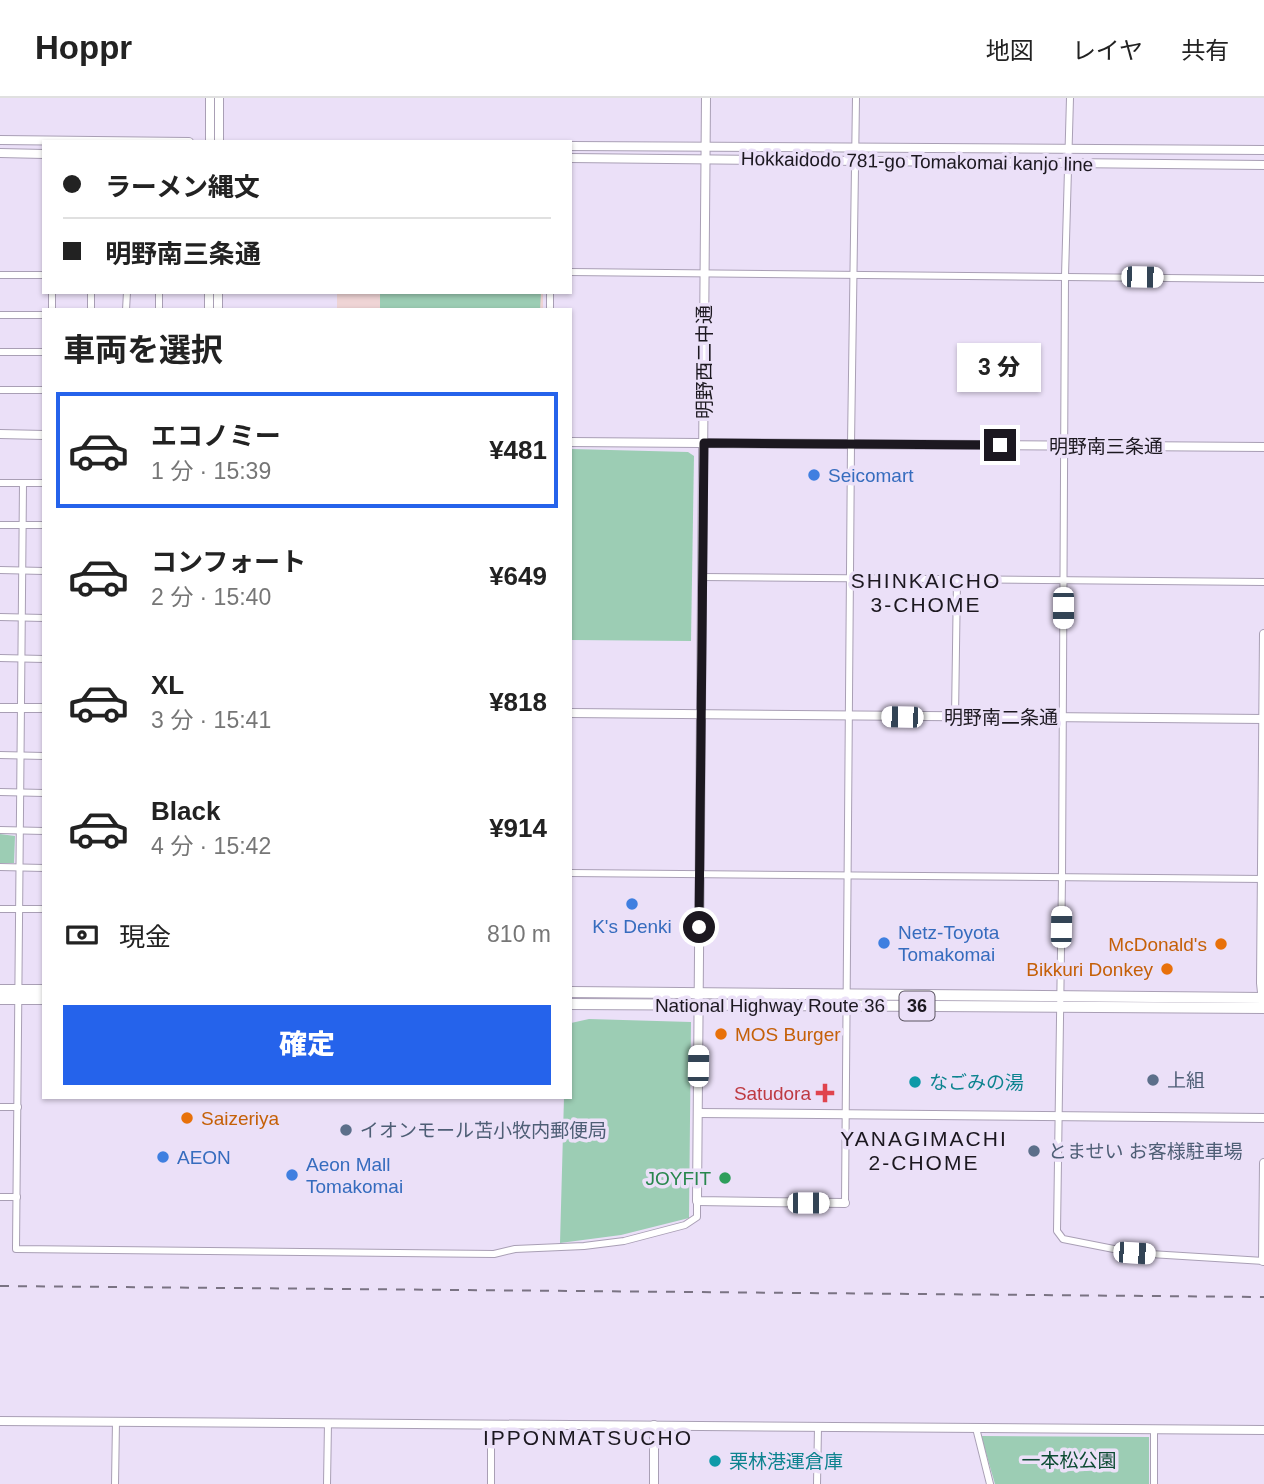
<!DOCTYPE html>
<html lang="ja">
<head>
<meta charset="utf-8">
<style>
  :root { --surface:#fff; --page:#f2f2f2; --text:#222; --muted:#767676; --line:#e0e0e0; --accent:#2563eb }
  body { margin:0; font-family:Arial,"Noto Sans JP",sans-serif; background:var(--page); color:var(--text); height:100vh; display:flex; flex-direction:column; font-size:26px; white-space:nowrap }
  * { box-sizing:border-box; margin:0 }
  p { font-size:23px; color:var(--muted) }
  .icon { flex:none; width:38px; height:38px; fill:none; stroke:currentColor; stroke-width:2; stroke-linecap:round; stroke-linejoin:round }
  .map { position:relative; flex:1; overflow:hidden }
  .side { position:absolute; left:42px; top:210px; width:530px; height:791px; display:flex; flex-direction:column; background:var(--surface); border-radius:0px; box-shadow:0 2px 5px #0004 }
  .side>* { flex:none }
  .banner { position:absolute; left:42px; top:42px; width:530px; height:154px; border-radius:0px; box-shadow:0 2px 5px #0004; display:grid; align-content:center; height:154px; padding:0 21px; background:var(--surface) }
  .end { position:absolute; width:32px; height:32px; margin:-16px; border:9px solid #1c1820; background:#fff; box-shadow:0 0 0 4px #fff }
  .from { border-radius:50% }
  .bubble { position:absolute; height:49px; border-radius:0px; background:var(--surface); box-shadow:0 2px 5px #0004; font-size:23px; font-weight:800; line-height:49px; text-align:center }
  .car { position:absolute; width:21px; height:42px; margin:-21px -10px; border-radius:9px; box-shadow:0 0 5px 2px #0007; background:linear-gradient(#fff 24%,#345 0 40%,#fff 0 76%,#345 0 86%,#fff 0) }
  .banner b { display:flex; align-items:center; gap:24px; height:66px; font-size:26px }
  .banner b+b { border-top:2px solid var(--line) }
  .banner i { width:18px; height:18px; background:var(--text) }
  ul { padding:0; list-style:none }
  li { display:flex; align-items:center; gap:21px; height:116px; margin:0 14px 10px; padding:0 7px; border:4px solid transparent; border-radius:0px }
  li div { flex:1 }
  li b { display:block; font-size:26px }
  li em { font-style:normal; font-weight:800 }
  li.on { border-color:var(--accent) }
  li>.icon { width:63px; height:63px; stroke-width:1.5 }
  h2 { padding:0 21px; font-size:32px; line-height:84px }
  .pay { display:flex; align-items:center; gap:18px; height:77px; padding:0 21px; font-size:26px }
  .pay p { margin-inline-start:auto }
  .primary-button { display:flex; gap:14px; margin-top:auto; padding:14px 21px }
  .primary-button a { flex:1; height:80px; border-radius:0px; background:var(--accent); color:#fff; font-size:28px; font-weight:800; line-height:80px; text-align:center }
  header { display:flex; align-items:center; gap:42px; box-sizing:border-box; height:98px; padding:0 35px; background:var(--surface); border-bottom:2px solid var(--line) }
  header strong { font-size:33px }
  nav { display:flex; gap:38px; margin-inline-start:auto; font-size:24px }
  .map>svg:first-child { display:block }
  .education { fill:#efd4d5 }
  .green { fill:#9ccdb4 }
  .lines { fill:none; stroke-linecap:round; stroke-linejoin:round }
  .street-casing { stroke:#a99fb5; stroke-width:8 }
  .secondary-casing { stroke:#a99fb5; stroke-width:10 }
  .highway-casing { stroke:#a99fb5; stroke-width:12 }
  .street { stroke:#fff; stroke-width:6 }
  .secondary { stroke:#fff; stroke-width:8 }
  .highway { stroke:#fff; stroke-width:10 }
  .rail { stroke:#7a7383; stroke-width:2; stroke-dasharray:9 9; stroke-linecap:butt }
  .route { stroke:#1c1820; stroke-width:9 }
  .shop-dot { fill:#3f7fe0; stroke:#ebe0f8; stroke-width:2.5 }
  .food-dot { fill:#e8710a; stroke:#ebe0f8; stroke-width:2.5 }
  .service-dot { fill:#5c6f8a; stroke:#ebe0f8; stroke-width:2.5 }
  .culture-dot { fill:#0f9aa8; stroke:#ebe0f8; stroke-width:2.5 }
  .health-dot { fill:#e0444e; stroke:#ebe0f8; stroke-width:2.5 }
  .leisure-dot { fill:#2e9e5b; stroke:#ebe0f8; stroke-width:2.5 }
  .labels { text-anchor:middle; stroke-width:7; stroke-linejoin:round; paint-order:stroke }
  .shield { fill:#ebe0f8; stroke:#5a5461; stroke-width:2 }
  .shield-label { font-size:18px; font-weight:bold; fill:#1c1820 }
  .street-label { font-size:19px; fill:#1c1820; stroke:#ebe0f8 }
  .shop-label { font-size:19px; fill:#366cbe; stroke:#ebe0f8; text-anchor:start }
  .food-label { font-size:19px; fill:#c56008; stroke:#ebe0f8; text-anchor:end }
  .service-label { font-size:19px; fill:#4e5e75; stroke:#ebe0f8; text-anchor:start }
  .culture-label { font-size:19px; fill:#0d838f; stroke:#ebe0f8; text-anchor:start }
  .health-label { font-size:19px; fill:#be3a42; stroke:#ebe0f8; text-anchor:end }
  .leisure-label { font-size:19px; fill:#27864d; stroke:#ebe0f8; text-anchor:end }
  .park-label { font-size:19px; fill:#0d4b33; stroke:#ebe0f8 }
  .neighbourhood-label { font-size:21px; letter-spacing:2px; fill:#1c1820; stroke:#ebe0f8 }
</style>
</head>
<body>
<header>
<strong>Hoppr</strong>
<nav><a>地図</a><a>レイヤ</a><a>共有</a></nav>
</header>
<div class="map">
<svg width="1264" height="1386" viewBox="0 0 1264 1386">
  <rect width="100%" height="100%" fill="#ebe0f8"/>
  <rect class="education" x="337" y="194" width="206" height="18"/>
  <g class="green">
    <path d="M380 194H541L540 212H380Z"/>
    <path d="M571 351 688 354 694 358 691 543 571 542Z"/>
    <path d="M0 736 15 738 14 765H0Z"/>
    <path d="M589 921 691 924 689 1120 621 1137 560 1145 564 999H570L571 925Z"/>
    <path d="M981 1338 1149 1339V1386H995Z"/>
  </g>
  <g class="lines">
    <g class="street-casing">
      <g id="street">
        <path d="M1070 0 1065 178 1062 780 1057 1133 1063 1141 1134 1155 1264 1163"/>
        <path d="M570 174 1264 181"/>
        <path d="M0 177H44"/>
        <path d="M52 194V212"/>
        <path d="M91 194V212"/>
        <path d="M126 212 127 194"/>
        <path d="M159 212V194"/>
        <path d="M550 212V194"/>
        <path d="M0 217H44"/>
        <path d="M0 254H44"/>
        <path d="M0 292H44"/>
        <path d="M0 385H44"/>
        <path d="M23 386 16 1151 494 1156 515 1151 584 1148 624 1143 685 1127 697 1119V1103"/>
        <path d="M0 427H44"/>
        <path d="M0 472 44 473"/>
        <path d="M702 479 1264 484"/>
        <path d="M0 519 44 520"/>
        <path d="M0 560 44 561"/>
        <path d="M955 619 957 481"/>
        <path d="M0 657 44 658"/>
        <path d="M0 694 44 695"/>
        <path d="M0 732 44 733"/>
        <path d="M0 769 44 770"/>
        <path d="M570 775 1264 781"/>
        <path d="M0 811H44"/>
        <path d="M0 1009H18"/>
        <path d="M0 1099H17"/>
        <path d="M845 1105 851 346 856 0"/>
        <path d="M976 1330 990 1386"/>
        <path d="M115 1386 116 1323"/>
        <path d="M327 1386 328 1325"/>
        <path d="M491 1386V1326"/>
        <path d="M817 1386 818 1329"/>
        <path d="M1154 1386V1331"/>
      </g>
    </g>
    <g class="secondary-casing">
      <g id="secondary">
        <path d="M706 0 697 1103 845 1105"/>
        <path d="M0 42 189 44"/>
        <path d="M210 44V0"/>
        <path d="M219 44V0"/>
        <path d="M570 48 1264 52"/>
        <path d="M0 55 44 56"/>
        <path d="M570 60 1264 67"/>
        <path d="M209 212V194"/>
        <path d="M218 212V194"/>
        <path d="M0 336 44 337"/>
        <path d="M570 344 1264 349"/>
        <path d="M0 610H44"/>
        <path d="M570 615 1264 621"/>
        <path d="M1263 904 1261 885 1264 536"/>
        <path d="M698 1015 1264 1020"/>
        <path d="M1263 1163 1264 1065"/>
        <path d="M0 1323 1264 1332"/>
        <path d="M654 1386V1327"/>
      </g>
    </g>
    <g class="highway-casing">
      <g id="highway">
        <path d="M0 892H44"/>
        <path d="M570 894 1264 900"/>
        <path d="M0 901H44"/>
        <path d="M570 906 1264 910"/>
      </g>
    </g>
    <use href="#street" class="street"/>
    <use href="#secondary" class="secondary"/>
    <use href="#highway" class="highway"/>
    <path class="rail" d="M0 1188 1264 1199"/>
  </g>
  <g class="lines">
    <path class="route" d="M699 829 704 345 1000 347"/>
  </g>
  <g class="shop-dot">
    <circle cx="814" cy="377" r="7"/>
    <circle cx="632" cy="806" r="7"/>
    <circle cx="884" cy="845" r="7"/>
    <circle cx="163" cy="1059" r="7"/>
    <circle cx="292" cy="1077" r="7"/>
  </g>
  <g class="food-dot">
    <circle cx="1221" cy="846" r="7"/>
    <circle cx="1167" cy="871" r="7"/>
    <circle cx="721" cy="936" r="7"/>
    <circle cx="187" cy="1020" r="7"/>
  </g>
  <g class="service-dot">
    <circle cx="1153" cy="982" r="7"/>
    <circle cx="346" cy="1032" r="7"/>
    <circle cx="1034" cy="1053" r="7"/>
  </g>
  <g class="culture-dot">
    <circle cx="915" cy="984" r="7"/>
    <circle cx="715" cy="1363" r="7"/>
  </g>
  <path class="health-dot" d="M821.5 984.5h7v7h7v7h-7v7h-7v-7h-7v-7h7z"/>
  <circle class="leisure-dot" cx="725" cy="1080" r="7"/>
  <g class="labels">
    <rect class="shield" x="899.5" y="893.5" width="35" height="29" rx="5"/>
    <g class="shield-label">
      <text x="917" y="914">36</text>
    </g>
    <g class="street-label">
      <text transform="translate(917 63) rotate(1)" y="7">Hokkaidodo 781-go Tomakomai kanjo line</text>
      <text transform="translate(704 264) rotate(-90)" y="7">明野西二中通</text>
      <text x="1106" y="355">明野南三条通</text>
      <text x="1001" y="626">明野南二条通</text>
      <text x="770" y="914">National Highway Route 36</text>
    </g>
    <g class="shop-label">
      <text x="828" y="384">Seicomart</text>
      <text x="632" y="835" text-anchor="middle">K's Denki</text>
      <text x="898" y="841">Netz-Toyota<tspan x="898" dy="22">Tomakomai</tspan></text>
      <text x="177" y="1066">AEON</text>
      <text x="306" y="1073">Aeon Mall<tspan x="306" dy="22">Tomakomai</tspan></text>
    </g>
    <g class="food-label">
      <text x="1207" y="853">McDonald's</text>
      <text x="1153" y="878">Bikkuri Donkey</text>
      <text x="735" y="943" text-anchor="start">MOS Burger</text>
      <text x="201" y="1027" text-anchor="start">Saizeriya</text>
    </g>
    <g class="service-label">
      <text x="1167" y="989">上組</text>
      <text x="360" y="1039">イオンモール苫小牧内郵便局</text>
      <text x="1048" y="1060">とませい お客様駐車場</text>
    </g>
    <g class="culture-label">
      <text x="929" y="991">なごみの湯</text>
      <text x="729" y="1370">栗林港運倉庫</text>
    </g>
    <g class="health-label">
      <text x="811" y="1002">Satudora</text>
    </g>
    <g class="leisure-label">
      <text x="711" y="1087">JOYFIT</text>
    </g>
    <g class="park-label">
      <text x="1069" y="1369">一本松公園</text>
    </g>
    <g class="neighbourhood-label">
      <text x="926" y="490">SHINKAICHO<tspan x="926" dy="24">3-CHOME</tspan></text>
      <text x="924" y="1048">YANAGIMACHI<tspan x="924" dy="24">2-CHOME</tspan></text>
      <text x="588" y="1347">IPPONMATSUCHO</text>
    </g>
  </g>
</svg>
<i class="end from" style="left:699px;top:829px"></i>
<i class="end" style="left:1000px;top:347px"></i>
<div class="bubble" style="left:957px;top:245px;width:84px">3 分</div>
<i class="car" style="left:1142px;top:179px;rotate:91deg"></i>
<i class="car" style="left:1063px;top:510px;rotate:180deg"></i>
<i class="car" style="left:902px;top:619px;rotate:271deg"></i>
<i class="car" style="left:1061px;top:829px;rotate:1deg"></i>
<i class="car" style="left:698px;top:968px;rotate:1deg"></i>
<i class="car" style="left:808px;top:1105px;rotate:90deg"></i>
<i class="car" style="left:1134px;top:1155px;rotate:94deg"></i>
<div class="banner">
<b><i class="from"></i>ラーメン縄文</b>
<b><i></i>明野南三条通</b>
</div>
<section class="side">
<h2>車両を選択</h2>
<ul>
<li class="on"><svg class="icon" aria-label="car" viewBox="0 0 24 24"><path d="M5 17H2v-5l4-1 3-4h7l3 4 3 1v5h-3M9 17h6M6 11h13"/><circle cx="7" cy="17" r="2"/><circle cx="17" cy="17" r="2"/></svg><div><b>エコノミー</b><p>1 分 · 15:39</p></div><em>¥481</em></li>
<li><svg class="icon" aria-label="car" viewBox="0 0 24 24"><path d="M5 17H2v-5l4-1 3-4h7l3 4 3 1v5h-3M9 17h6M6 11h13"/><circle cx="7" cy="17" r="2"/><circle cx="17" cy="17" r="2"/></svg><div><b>コンフォート</b><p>2 分 · 15:40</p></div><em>¥649</em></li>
<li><svg class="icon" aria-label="car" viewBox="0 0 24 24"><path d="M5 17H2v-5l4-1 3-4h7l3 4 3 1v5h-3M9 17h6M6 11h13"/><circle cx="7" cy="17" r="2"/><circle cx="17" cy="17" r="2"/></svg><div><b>XL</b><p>3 分 · 15:41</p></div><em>¥818</em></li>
<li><svg class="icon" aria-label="car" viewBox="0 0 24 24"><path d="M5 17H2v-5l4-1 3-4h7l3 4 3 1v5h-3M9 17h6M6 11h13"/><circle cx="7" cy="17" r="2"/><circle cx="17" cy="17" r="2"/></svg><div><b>Black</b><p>4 分 · 15:42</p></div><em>¥914</em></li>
</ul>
<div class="pay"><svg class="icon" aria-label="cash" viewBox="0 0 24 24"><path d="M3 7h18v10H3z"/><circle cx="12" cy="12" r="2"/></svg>現金<p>810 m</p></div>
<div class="primary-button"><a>確定</a></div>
</section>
</div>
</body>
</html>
